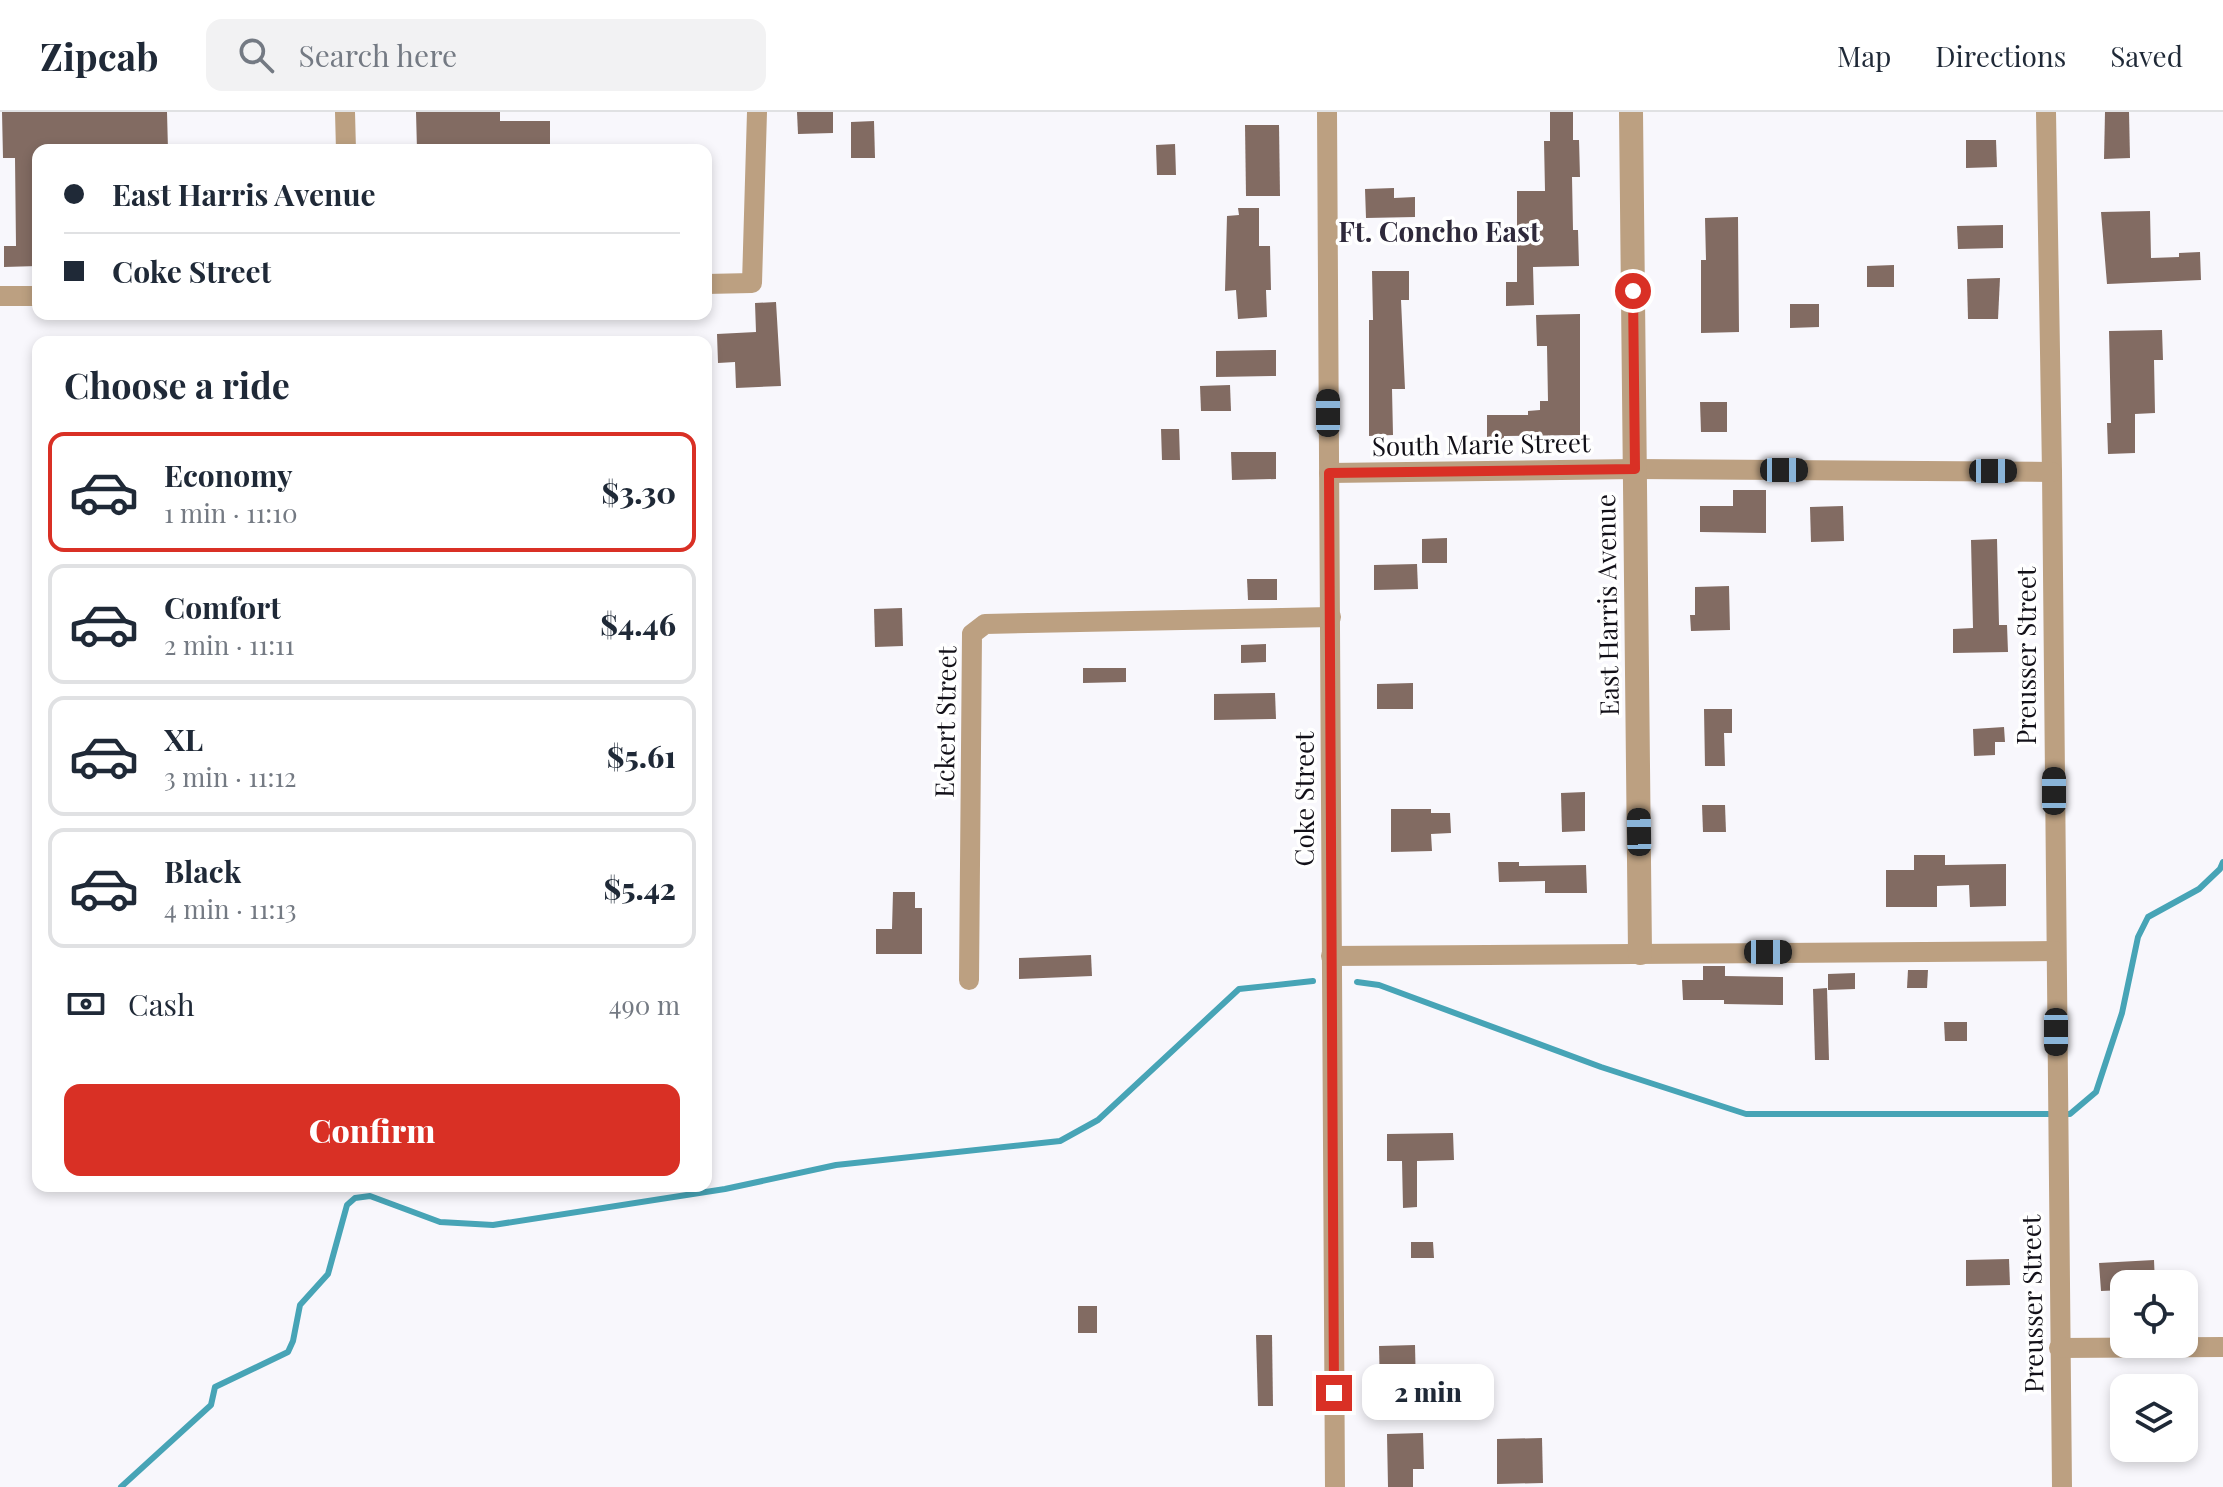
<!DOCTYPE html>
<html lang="en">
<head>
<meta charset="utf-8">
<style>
  :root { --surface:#fff; --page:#f2f2f3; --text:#1f2937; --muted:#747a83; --line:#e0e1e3; --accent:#d93025 }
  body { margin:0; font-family:"Playfair Display",serif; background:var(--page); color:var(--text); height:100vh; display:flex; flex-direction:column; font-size:30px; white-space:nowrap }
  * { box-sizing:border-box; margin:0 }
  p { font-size:26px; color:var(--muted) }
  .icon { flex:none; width:44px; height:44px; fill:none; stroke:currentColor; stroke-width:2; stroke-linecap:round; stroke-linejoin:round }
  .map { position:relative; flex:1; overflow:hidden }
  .panel { position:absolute; left:32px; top:224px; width:680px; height:856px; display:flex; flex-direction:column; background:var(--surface); border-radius:16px; box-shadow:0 4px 12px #0003 }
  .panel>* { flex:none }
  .banner { position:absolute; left:32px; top:32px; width:680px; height:176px; border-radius:16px; box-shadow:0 4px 12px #0003; display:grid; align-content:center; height:176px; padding:0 32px; background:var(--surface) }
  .fabs { position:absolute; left:2110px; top:1158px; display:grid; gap:16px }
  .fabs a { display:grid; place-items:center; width:88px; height:88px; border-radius:16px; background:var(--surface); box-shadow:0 4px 12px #0003; font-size:40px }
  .end { position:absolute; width:36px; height:36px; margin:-18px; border:10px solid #d93025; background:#fff; box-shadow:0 0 0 4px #fff }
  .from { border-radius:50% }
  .bubble { position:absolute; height:56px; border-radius:16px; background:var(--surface); box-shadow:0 4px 12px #0003; font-size:26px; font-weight:800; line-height:56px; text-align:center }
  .car { position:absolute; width:24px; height:48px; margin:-24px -12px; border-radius:10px; box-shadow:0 0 6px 2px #0007; background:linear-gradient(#222 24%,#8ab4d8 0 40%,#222 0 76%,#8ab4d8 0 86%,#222 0) }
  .banner b { display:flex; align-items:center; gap:28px; height:76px; font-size:30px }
  .banner b+b { border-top:2px solid var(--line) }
  .banner i { width:20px; height:20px; background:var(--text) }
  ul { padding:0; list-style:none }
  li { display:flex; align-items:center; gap:24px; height:120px; margin:0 16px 12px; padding:0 16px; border:4px solid var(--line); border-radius:16px }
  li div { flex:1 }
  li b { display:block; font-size:30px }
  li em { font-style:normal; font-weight:800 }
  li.selected { border-color:var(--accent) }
  li>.icon { width:72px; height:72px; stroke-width:1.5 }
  h2 { padding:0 32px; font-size:36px; line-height:96px }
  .pay { display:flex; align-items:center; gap:20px; height:88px; padding:0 32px; font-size:30px }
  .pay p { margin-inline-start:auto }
  .button { display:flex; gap:16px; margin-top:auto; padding:16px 32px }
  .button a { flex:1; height:92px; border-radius:16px; background:var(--accent); color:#fff; font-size:32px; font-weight:800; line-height:92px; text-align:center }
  header { display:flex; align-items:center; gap:48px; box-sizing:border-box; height:112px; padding:0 40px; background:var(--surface); border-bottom:2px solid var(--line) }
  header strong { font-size:38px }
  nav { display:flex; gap:44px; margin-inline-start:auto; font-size:28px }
  .search { width:560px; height:72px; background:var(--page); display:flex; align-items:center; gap:20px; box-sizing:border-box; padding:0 28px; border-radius:16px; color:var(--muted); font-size:30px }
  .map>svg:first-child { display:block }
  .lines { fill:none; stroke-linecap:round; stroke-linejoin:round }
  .stream { stroke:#47a4b6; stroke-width:6 }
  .building { fill:#826b62 }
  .minor { stroke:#bca081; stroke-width:20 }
  .tertiary { stroke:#bca081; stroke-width:24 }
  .route { stroke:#d93025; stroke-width:10 }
  .labels { text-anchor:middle; stroke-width:7; stroke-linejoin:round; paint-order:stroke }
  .street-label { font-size:26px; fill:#121018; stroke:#fff }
  .neighbourhood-label { font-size:28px; font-weight:bold; fill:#2e293b; stroke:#fff }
</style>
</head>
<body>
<header>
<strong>Zipcab</strong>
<div class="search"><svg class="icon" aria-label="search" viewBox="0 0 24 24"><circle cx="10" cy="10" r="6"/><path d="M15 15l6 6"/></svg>Search here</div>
<nav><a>Map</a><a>Directions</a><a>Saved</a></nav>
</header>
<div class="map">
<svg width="2223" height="1375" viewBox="0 0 2223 1375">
  <rect width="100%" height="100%" fill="#f8f7fc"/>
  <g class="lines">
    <g class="stream">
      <path d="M1357 870 1379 873 1601 955 1746 1002H2070L2096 980 2122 901 2138 825 2148 805 2199 777 2220 757 2223 750"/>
      <path d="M121 1375 211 1293 215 1275 288 1240 293 1229 300 1193 328 1162 347 1093 355 1086 370 1084 440 1110 493 1113 725 1077 836 1053 1060 1029 1098 1008 1239 877 1313 869"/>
    </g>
  </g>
  <g class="building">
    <path d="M2 0H167L168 38H38V154L4 155V134H16L15 46H3Z"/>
    <path d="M416 0H500V9H550V38H417Z"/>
    <path d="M797 0H833V21L798 22Z"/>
    <path d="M1550 0H1573V28H1579L1580 65H1572L1573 118H1578L1579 154 1533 155 1534 193 1506 194V170H1517V79H1545L1544 29H1550Z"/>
    <path d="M2105 0H2129L2130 46 2104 47Z"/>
    <path d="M874 9 875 46H851V10Z"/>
    <path d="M1245 13H1279L1280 84H1246Z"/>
    <path d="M1966 28H1996L1997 55 1966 56Z"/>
    <path d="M1175 32 1176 63H1157L1156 33Z"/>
    <path d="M1394 76V86L1415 85V105L1366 106 1365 77Z"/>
    <path d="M1238 96H1259V134H1270L1271 178H1266L1267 205 1238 207 1236 178 1225 179 1227 104 1239 103Z"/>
    <path d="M2150 99 2151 146 2179 145V141L2200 140 2201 168 2107 172 2101 100Z"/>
    <path d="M1738 105 1739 220 1701 221V148H1706L1705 106Z"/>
    <path d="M2003 113V136L1958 137 1957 114Z"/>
    <path d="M1894 153V175H1867V154Z"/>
    <path d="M1372 159H1409V188H1401L1405 277H1392L1393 323 1369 324V208H1373Z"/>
    <path d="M2000 166 1998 207H1968L1967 167Z"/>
    <path d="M776 190 781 274 736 276 735 250 718 251 717 222 756 220 755 191Z"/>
    <path d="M1790 192H1819V215L1790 216Z"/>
    <path d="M1580 202V323L1504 324V328H1487V303H1528V299L1540 298V289H1548L1547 234H1537L1536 203Z"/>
    <path d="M2162 218 2163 248H2154L2155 301 2135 302V341L2108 342 2107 311H2111L2109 219Z"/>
    <path d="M1276 238V264L1216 265V239Z"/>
    <path d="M1230 273 1231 299H1201L1200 274Z"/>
    <path d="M1700 290H1727V320H1701Z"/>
    <path d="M1161 317H1179L1180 348H1162Z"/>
    <path d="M1231 340H1276V367L1232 368Z"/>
    <path d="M1733 378H1766V421L1700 420V394H1733Z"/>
    <path d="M1843 394 1844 429 1811 430 1810 395Z"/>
    <path d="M1447 426V451H1422V427Z"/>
    <path d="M1997 427 1999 513H2007L2008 540 1953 541V517L1973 516 1971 428Z"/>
    <path d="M1417 452 1418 477 1374 478V453Z"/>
    <path d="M1247 467H1277V488H1248Z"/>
    <path d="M1729 474 1730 518 1691 519 1690 503H1695V475Z"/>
    <path d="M902 496 903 534 875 535 874 497Z"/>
    <path d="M1266 532V550L1241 551V533Z"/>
    <path d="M1083 556H1126V570L1083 571Z"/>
    <path d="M1413 571V597H1377V572Z"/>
    <path d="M1275 581 1276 607 1214 608V582Z"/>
    <path d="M1704 597H1732V621H1724L1725 654H1705Z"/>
    <path d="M2004 615 2005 630H1995V643L1974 644 1973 617Z"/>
    <path d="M1585 680V719L1562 720 1561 681Z"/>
    <path d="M1702 693H1725L1726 720H1703Z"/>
    <path d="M1391 697H1431V701H1450L1451 721 1431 722 1432 739 1391 740Z"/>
    <path d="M1914 743H1945V753L2006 752V794L1970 795 1969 773 1937 774V795H1886V758H1914Z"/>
    <path d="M1498 750H1519V754L1586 753 1587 781H1545V769L1499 770Z"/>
    <path d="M893 780H915V796H922V842H876V817H892Z"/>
    <path d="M1091 843 1092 864 1019 867V846Z"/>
    <path d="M1703 854H1725V864L1783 865V893L1724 892V888H1683L1682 868H1703Z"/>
    <path d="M1908 858H1928L1927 876H1907Z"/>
    <path d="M1855 861V877L1828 878V862Z"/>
    <path d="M1827 876 1829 948H1815L1813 877Z"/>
    <path d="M1944 910H1967V929H1945Z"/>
    <path d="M1453 1021 1454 1048 1417 1049V1095L1403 1096 1402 1049H1387V1022Z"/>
    <path d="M1411 1130H1433L1434 1146H1411Z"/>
    <path d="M2009 1147 2010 1173 1966 1174V1148Z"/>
    <path d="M2154 1148 2155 1172H2124V1178L2101 1179 2099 1151Z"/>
    <rect x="1078" y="1194" width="19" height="27"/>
    <path d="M1256 1223H1272L1273 1294H1258Z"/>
    <path d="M1415 1233 1416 1278 1380 1279 1379 1234Z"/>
    <path d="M1423 1321 1424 1357H1413V1375H1388L1387 1322Z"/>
    <path d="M1542 1326 1543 1371 1497 1372V1327Z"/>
  </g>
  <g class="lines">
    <g class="minor">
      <path d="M345 0 346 38"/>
      <path d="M1327 0 1335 1375"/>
      <path d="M2046 0 2052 360 2062 1375"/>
      <path d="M706 172 752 171 757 0"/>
      <path d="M0 184H38"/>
      <path d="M1329 361 1635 357 2052 360"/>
      <path d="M1331 844 2055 839"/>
      <path d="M969 868 972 522 985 512 1331 505"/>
      <path d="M2059 1236 2223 1235"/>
    </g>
    <path class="tertiary" d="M1631 0 1640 841"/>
  </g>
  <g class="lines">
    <path class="route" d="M1334 1281 1329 361 1635 357 1633 179"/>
  </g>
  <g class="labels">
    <g class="street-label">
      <text transform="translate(1481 333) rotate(-1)" y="9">South Marie Street</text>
      <text transform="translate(1608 493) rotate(-91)" y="9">East Harris Avenue</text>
      <text transform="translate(2027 544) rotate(-90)" y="9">Preusser Street</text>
      <text transform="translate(946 610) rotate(-89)" y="9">Eckert Street</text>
      <text transform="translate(1305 687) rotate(-90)" y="9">Coke Street</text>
      <text transform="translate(2033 1192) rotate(-91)" y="9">Preusser Street</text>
    </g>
    <g class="neighbourhood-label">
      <text x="1439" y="130">Ft. Concho East</text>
    </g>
  </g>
</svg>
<div class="fabs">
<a><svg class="icon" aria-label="locate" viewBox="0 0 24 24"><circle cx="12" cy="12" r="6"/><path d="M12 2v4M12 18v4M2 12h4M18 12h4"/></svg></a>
<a><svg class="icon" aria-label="layers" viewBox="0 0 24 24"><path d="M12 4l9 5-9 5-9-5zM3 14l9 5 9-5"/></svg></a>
</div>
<i class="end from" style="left:1633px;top:179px"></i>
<i class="end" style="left:1334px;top:1281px"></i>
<div class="bubble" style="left:1362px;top:1252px;width:132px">2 min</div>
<i class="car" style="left:1328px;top:301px;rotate:0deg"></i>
<i class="car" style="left:1784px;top:358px;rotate:90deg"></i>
<i class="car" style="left:1993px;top:359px;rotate:90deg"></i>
<i class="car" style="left:2054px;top:679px;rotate:0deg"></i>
<i class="car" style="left:1639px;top:720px;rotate:359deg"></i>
<i class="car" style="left:1768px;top:840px;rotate:90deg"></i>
<i class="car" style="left:2056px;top:920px;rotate:180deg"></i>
<div class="banner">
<b><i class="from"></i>East Harris Avenue</b>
<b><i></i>Coke Street</b>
</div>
<section class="panel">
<h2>Choose a ride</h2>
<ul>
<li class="selected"><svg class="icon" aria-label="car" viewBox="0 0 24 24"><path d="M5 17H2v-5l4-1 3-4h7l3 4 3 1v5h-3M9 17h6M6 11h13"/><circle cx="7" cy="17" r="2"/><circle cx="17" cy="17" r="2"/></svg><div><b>Economy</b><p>1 min · 11:10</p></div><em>$3.30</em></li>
<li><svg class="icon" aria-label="car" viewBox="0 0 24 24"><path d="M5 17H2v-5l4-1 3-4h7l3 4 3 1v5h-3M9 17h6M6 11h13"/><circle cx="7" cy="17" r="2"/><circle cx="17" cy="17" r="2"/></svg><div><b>Comfort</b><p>2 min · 11:11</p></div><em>$4.46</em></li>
<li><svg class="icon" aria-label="car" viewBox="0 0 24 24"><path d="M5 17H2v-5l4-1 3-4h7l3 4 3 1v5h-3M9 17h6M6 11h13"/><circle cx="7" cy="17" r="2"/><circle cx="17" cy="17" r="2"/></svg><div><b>XL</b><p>3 min · 11:12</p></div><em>$5.61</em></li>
<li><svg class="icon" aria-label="car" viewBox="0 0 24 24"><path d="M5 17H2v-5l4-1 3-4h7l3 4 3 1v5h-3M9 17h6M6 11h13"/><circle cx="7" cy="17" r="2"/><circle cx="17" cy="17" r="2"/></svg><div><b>Black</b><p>4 min · 11:13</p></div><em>$5.42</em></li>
</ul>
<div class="pay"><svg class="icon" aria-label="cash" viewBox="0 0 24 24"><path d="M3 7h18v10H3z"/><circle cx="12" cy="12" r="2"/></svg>Cash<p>490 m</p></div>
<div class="button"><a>Confirm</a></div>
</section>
</div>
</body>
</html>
